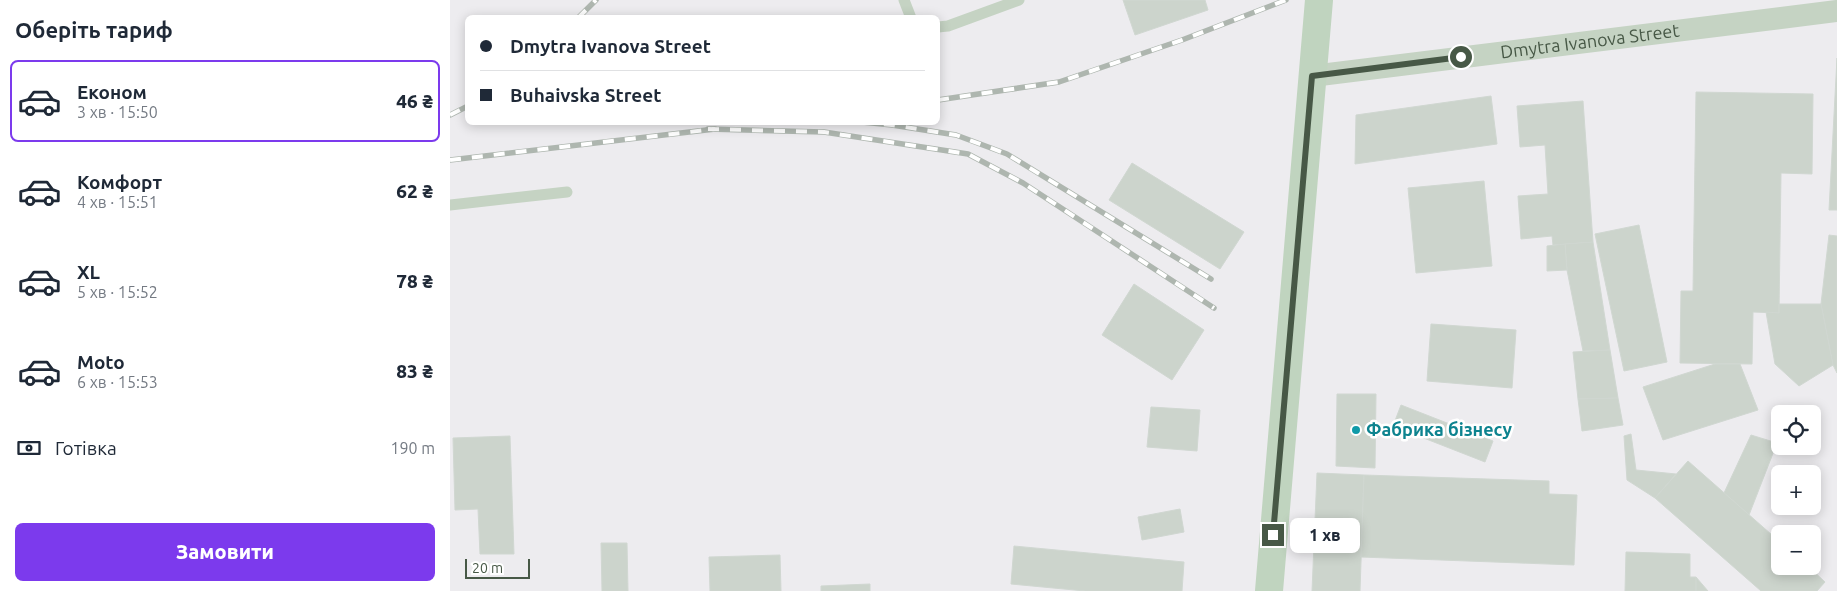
<!DOCTYPE html>
<html lang="uk">
<head>
<meta charset="utf-8">
<style>
  :root { --surface:#fff; --page:#f6f6f7; --text:#1f2937; --muted:#747a83; --line:#e0e1e3; --accent:#7c3aed }
  body { margin:0; font-family:Ubuntu,sans-serif; background:var(--page); color:var(--text); height:100vh; display:flex; flex-direction:column; font-size:19px; white-space:nowrap }
  * { box-sizing:border-box; margin:0 }
  p { font-size:16px; color:var(--muted) }
  .icon { flex:none; width:28px; height:28px; fill:none; stroke:currentColor; stroke-width:2; stroke-linecap:round; stroke-linejoin:round }
  .map { position:relative; flex:1; overflow:hidden }
  .panel { display:flex; flex-direction:column; background:var(--surface); width:450px }
  .panel>* { flex:none }
  .guide { position:absolute; left:15px; top:15px; width:475px; height:110px; border-radius:8px; box-shadow:0 2px 12px #0003; display:grid; align-content:center; height:110px; padding:0 15px; background:var(--surface) }
  .tools { position:absolute; left:1321px; top:405px; display:grid; gap:10px }
  .tools a { display:grid; place-items:center; width:50px; height:50px; border-radius:8px; background:var(--surface); box-shadow:0 2px 12px #0003; font-size:25px }
  .scale { position:absolute; left:15px; bottom:12px; width:65px; box-sizing:border-box; padding-left:5px; border:2px solid #475846; border-top:0; font-size:14px; line-height:18px; white-space:nowrap; color:#475846; -webkit-text-stroke:4px #fff; paint-order:stroke }
  .end { position:absolute; width:22px; height:22px; margin:-11px; border:6px solid #475846; background:#fff; box-shadow:0 0 0 2px #fff }
  .from { border-radius:50% }
  .bubble { position:absolute; height:35px; border-radius:8px; background:var(--surface); box-shadow:0 2px 12px #0003; font-size:16px; font-weight:800; line-height:35px; text-align:center }
  .guide b { display:flex; align-items:center; gap:18px; height:48px; font-size:19px }
  .guide b+b { border-top:1px solid var(--line) }
  .guide i { width:12px; height:12px; background:var(--text) }
  ul { padding:0; list-style:none }
  li { display:flex; align-items:center; gap:15px; height:82px; margin:0 10px 8px; padding:0 5px; border:2px solid transparent; border-radius:8px }
  li div { flex:1 }
  li b { display:block; font-size:19px }
  li em { font-style:normal; font-weight:800 }
  li.current { border-color:var(--accent) }
  li>.icon { width:45px; height:45px; stroke-width:1.5 }
  h2 { padding:0 15px; font-size:22px; line-height:60px }
  .pay { display:flex; align-items:center; gap:12px; height:55px; padding:0 15px; font-size:19px }
  .pay p { margin-inline-start:auto }
  .action { display:flex; gap:10px; margin-top:auto; padding:10px 15px }
  .action a { flex:1; height:58px; border-radius:8px; background:var(--accent); color:#fff; font-size:20px; font-weight:800; line-height:58px; text-align:center }
  main { display:flex; flex:1; min-height:0 }
  .map>svg:first-child { display:block }
  .building { fill:#ccd4cc; stroke:#d0d7d1 }
  .lines { fill:none; stroke-linecap:round; stroke-linejoin:round }
  .lane { stroke:#c5d3c3; stroke-width:11 }
  .street { stroke:#c5d3c3; stroke-width:22 }
  .secondary { stroke:#c0d4bf; stroke-width:28 }
  .rail-casing { stroke:#aeb6af; stroke-width:5.5 }
  .rail { stroke:#fff; stroke-width:4; stroke-dasharray:11; stroke-linecap:butt }
  .route { stroke:#475846; stroke-width:6 }
  .culture-dot { fill:#0f9aa8; stroke:#fff; stroke-width:2 }
  .labels { text-anchor:middle; stroke-width:5; stroke-linejoin:round; paint-order:stroke }
  .street-label { font-size:18px; fill:#475846; stroke:#fff }
  .culture-label { font-size:18px; font-weight:bold; fill:#0d838f; stroke:#fff; text-anchor:start }
</style>
</head>
<body>
<main>
<section class="panel">
<h2>Оберіть тариф</h2>
<ul>
<li class="current"><svg class="icon" aria-label="car" viewBox="0 0 24 24"><path d="M5 17H2v-5l4-1 3-4h7l3 4 3 1v5h-3M9 17h6M6 11h13"/><circle cx="7" cy="17" r="2"/><circle cx="17" cy="17" r="2"/></svg><div><b>Економ</b><p>3 хв · 15:50</p></div><em>46 ₴</em></li>
<li><svg class="icon" aria-label="car" viewBox="0 0 24 24"><path d="M5 17H2v-5l4-1 3-4h7l3 4 3 1v5h-3M9 17h6M6 11h13"/><circle cx="7" cy="17" r="2"/><circle cx="17" cy="17" r="2"/></svg><div><b>Комфорт</b><p>4 хв · 15:51</p></div><em>62 ₴</em></li>
<li><svg class="icon" aria-label="car" viewBox="0 0 24 24"><path d="M5 17H2v-5l4-1 3-4h7l3 4 3 1v5h-3M9 17h6M6 11h13"/><circle cx="7" cy="17" r="2"/><circle cx="17" cy="17" r="2"/></svg><div><b>XL</b><p>5 хв · 15:52</p></div><em>78 ₴</em></li>
<li><svg class="icon" aria-label="car" viewBox="0 0 24 24"><path d="M5 17H2v-5l4-1 3-4h7l3 4 3 1v5h-3M9 17h6M6 11h13"/><circle cx="7" cy="17" r="2"/><circle cx="17" cy="17" r="2"/></svg><div><b>Moto</b><p>6 хв · 15:53</p></div><em>83 ₴</em></li>
</ul>
<div class="pay"><svg class="icon" aria-label="cash" viewBox="0 0 24 24"><path d="M3 7h18v10H3z"/><circle cx="12" cy="12" r="2"/></svg>Готівка<p>190 m</p></div>
<div class="action"><a>Замовити</a></div>
</section>
<div class="map">
<svg width="1387" height="591" viewBox="0 0 1387 591">
  <rect width="100%" height="100%" fill="#edecef"/>
  <g class="building">
    <path d="M673 0H755L758 10 685 35Z"/>
    <path d="M1387 58V210H1379Z"/>
    <path d="M1246 92 1363 94 1362 174 1331 173 1329 313 1303 312 1302 364 1230 363 1231 291H1243Z"/>
    <path d="M1041 96 1047 144 905 164 906 115Z"/>
    <path d="M1133 101 1143 242 1103 245 1102 236 1071 239 1068 196 1098 194 1095 145 1070 147 1067 106Z"/>
    <path d="M682 163 794 232 770 269 659 200Z"/>
    <path d="M1034 181 1042 266 966 273 958 188Z"/>
    <path d="M1189 225 1217 362 1174 371 1145 234Z"/>
    <path d="M1379 235 1387 236V373L1383 365 1371 304Z"/>
    <path d="M1143 242 1160 350 1133 351 1117 270 1115 244Z"/>
    <path d="M1115 244 1117 270 1097 271V246Z"/>
    <path d="M684 284 754 330 722 380 652 335Z"/>
    <path d="M1329 304H1371L1383 365 1349 386 1325 364 1316 312 1329 313Z"/>
    <path d="M981 324 1066 330 1062 388 977 381Z"/>
    <path d="M1160 350 1168 398 1128 399 1123 352Z"/>
    <path d="M1265 364H1290L1308 410 1213 440 1193 387Z"/>
    <path d="M887 394H926L925 468 886 466Z"/>
    <path d="M1168 398 1173 425 1132 431 1128 399Z"/>
    <path d="M951 405 1043 441 1035 462 943 426Z"/>
    <path d="M701 407 750 410 747 451 697 447Z"/>
    <path d="M1181 434 1186 470 1226 474 1205 498 1177 480 1174 436Z"/>
    <path d="M1301 435 1327 443 1299 515 1274 493Z"/>
    <path d="M60 436 64 554H30L28 509 5 510 3 438Z"/>
    <path d="M1238 461 1330 542V566H1358L1375 582 1367 591H1311L1205 498Z"/>
    <path d="M867 473 914 475 910 591H862Z"/>
    <path d="M914 475 1099 481V494L1127 495 1124 565 911 557Z"/>
    <path d="M730 509 734 532 692 540 688 517Z"/>
    <path d="M151 543H177L178 591H152Z"/>
    <path d="M564 546 734 562 732 591H635L561 584Z"/>
    <path d="M1176 552 1240 554V577H1246V591H1175Z"/>
    <path d="M330 555 331 591H260L259 557Z"/>
    <path d="M1246 577 1258 591H1246Z"/>
    <path d="M420 584V591H371V586Z"/>
  </g>
  <g class="lines">
    <g class="lane">
      <path d="M454 0 461 18"/>
      <path d="M488 27 498 26 569 0"/>
      <path d="M0 205 117 192"/>
    </g>
    <path class="street" id="s1" d="M862 76 1387 11"/>
    <path class="secondary" d="M819 591 869 0"/>
    <g class="rail-casing">
      <g id="rail">
        <path d="M128 18 146 0"/>
        <path d="M488 100 609 82 732 40 836 0"/>
        <path d="M0 115 18 106"/>
        <path d="M412 122 442 125 506 135 557 154 761 279"/>
        <path d="M258 129 374 132 518 154 573 183 764 308"/>
        <path d="M0 160 265 129"/>
      </g>
    </g>
    <use href="#rail" class="rail"/>
  </g>
  <g class="lines">
    <path class="route" d="M823 535 862 76 1011 57"/>
  </g>
  <circle class="culture-dot" cx="906" cy="430" r="5"/>
  <g class="labels">
    <g class="street-label">
      <text dy="6" stroke="none"><textPath href="#s1" startOffset="280">Dmytra Ivanova Street</textPath></text>
    </g>
    <g class="culture-label">
      <text x="916" y="436">Фабрика бізнесу</text>
    </g>
  </g>
</svg>
<div class="tools">
<a><svg class="icon" aria-label="locate" viewBox="0 0 24 24"><circle cx="12" cy="12" r="6"/><path d="M12 2v4M12 18v4M2 12h4M18 12h4"/></svg></a>
<a>+</a>
<a>−</a>
</div>
<div class="scale">20 m</div>
<i class="end from" style="left:1011px;top:57px"></i>
<i class="end" style="left:823px;top:535px"></i>
<div class="bubble" style="left:840px;top:518px;width:70px">1 хв</div>
<div class="guide">
<b><i class="from"></i>Dmytra Ivanova Street</b>
<b><i></i>Buhaivska Street</b>
</div>
</div>
</main>
</body>
</html>
